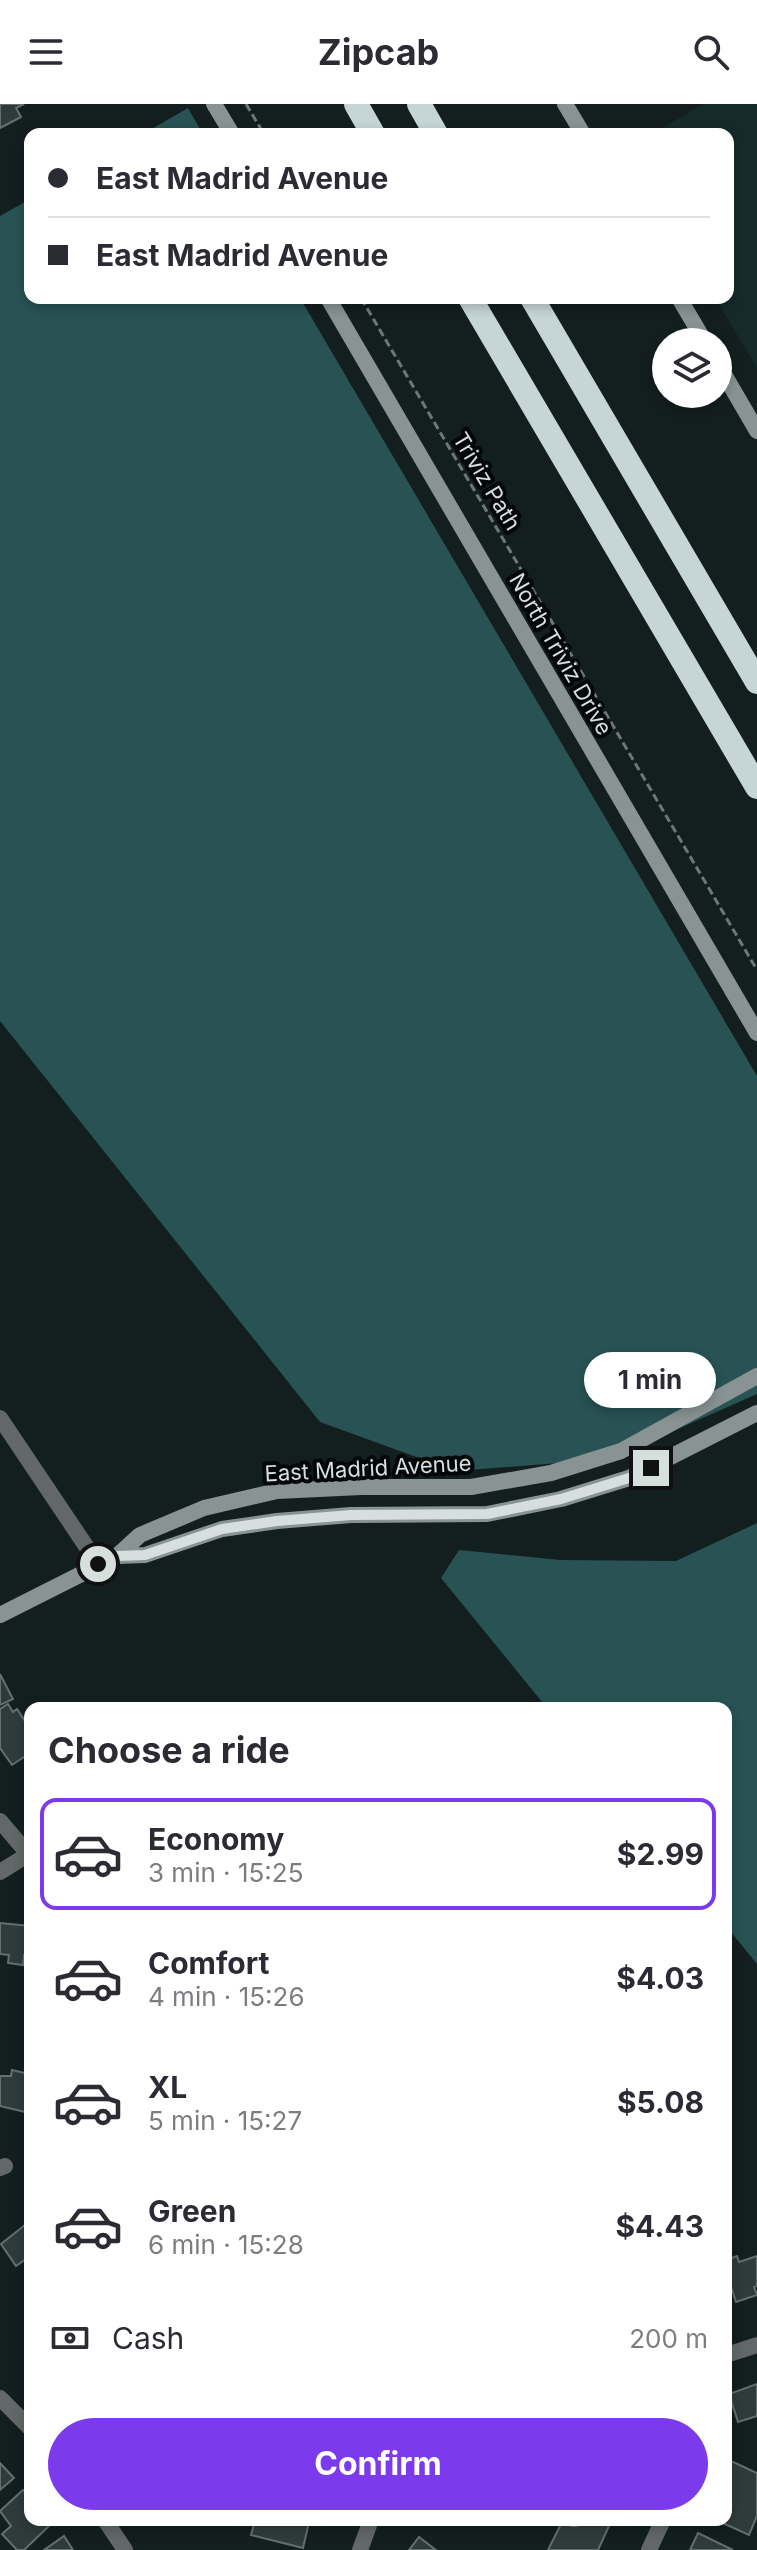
<!DOCTYPE html>
<html lang="en">
<head>
<meta charset="utf-8">
<style>
  :root { --surface:#fff; --page:#f2f2f3; --text:#2b2b33; --muted:#7c7c81; --line:#e1e1e2; --accent:#7c3aed }
  body { margin:0; font-family:Inter,sans-serif; background:var(--page); color:var(--text); height:100vh; display:flex; flex-direction:column; font-size:30px; white-space:nowrap }
  * { box-sizing:border-box; margin:0 }
  p { font-size:26px; color:var(--muted) }
  .icon { flex:none; width:44px; height:44px; fill:none; stroke:currentColor; stroke-width:2; stroke-linecap:round; stroke-linejoin:round }
  .map { position:relative; flex:1; overflow:hidden }
  .sheet { position:absolute; left:24px; top:1598px; width:708px; height:824px; display:flex; flex-direction:column; background:var(--surface); border-radius:16px; box-shadow:0 4px 12px #0003 }
  .sheet>* { flex:none }
  .guide { position:absolute; left:24px; top:24px; width:710px; height:176px; border-radius:16px; box-shadow:0 4px 12px #0003; display:grid; align-content:center; height:176px; padding:0 24px; background:var(--surface) }
  .tools { position:absolute; left:652px; top:224px; display:grid; gap:16px }
  .tools a { display:grid; place-items:center; width:80px; height:80px; border-radius:50%; background:var(--surface); box-shadow:0 4px 12px #0003; font-size:40px }
  .end { position:absolute; width:36px; height:36px; margin:-18px; border:10px solid #d7dede; background:#111; box-shadow:0 0 0 4px #111 }
  .from { border-radius:50% }
  .bubble { position:absolute; height:56px; border-radius:28px; background:var(--surface); box-shadow:0 4px 12px #0003; font-size:26px; font-weight:700; line-height:56px; text-align:center }
  .guide b { display:flex; align-items:center; gap:28px; height:76px; font-size:30px }
  .guide b+b { border-top:2px solid var(--line) }
  .guide i { width:20px; height:20px; background:var(--text) }
  ul { padding:0; list-style:none }
  li { display:flex; align-items:center; gap:24px; height:112px; margin:0 16px 12px; padding:0 8px; border:4px solid transparent; border-radius:16px }
  li div { flex:1 }
  li b { display:block; font-size:30px }
  li em { font-style:normal; font-weight:700 }
  li.active { border-color:var(--accent) }
  li>.icon { width:72px; height:72px; stroke-width:1.5 }
  h2 { padding:0 24px; font-size:36px; line-height:96px }
  .pay { display:flex; align-items:center; gap:20px; height:88px; padding:0 24px; font-size:30px }
  .pay p { margin-inline-start:auto }
  .cta { display:flex; gap:16px; margin-top:auto; padding:16px 24px }
  .cta a { flex:1; height:92px; border-radius:48px; background:var(--accent); color:#fff; font-size:32px; font-weight:700; line-height:92px; text-align:center }
  header { display:flex; justify-content:space-between; align-items:center; height:104px; padding:0 24px; background:var(--surface); font-size:36px; font-weight:700 }
  .map>svg:first-child { display:block }
  .built { fill:#162a2a }
  .water { fill:#285253 }
  .building { fill:#2f3b3b; stroke:#626f6f; stroke-width:2 }
  .lines { fill:none; stroke-linecap:round; stroke-linejoin:round }
  .path { stroke:#6e7777; stroke-width:3; stroke-dasharray:8 4; stroke-linecap:butt }
  .street { stroke:#626868; stroke-width:16 }
  .secondary { stroke:#8a9394; stroke-width:16 }
  .highway { stroke:#c6d5d5; stroke-width:24 }
  .route { stroke:#d7dede; stroke-width:10 }
  .labels { text-anchor:middle; stroke-width:8; stroke-linejoin:round; paint-order:stroke }
  .street-label { font-size:22px; fill:#d7dede; stroke:#040707 }
</style>
</head>
<body>
<header><svg class="icon" aria-label="menu" viewBox="0 0 24 24"><path d="M4 6h16M4 12h16M4 18h16"/></svg>Zipcab<svg class="icon" aria-label="search" viewBox="0 0 24 24"><circle cx="10" cy="10" r="6"/><path d="M15 15l6 6"/></svg></header>
<div class="map">
<svg width="757" height="2446" viewBox="0 0 757 2446">
  <rect width="100%" height="100%" fill="#131e1e"/>
  <path class="built" d="M703 0H757V264L715 194H728V30H652Z"/>
  <g class="water">
    <path d="M188 4 203 30H143Z"/>
    <path d="M30 95V194H300L757 972V1290L610 1355 455 1367 320 1318 0 917V112Z"/>
    <path d="M757 1419V1860L726 1822V1604H547L441 1474 459 1446 560 1456 676 1457Z"/>
  </g>
  <g class="building">
    <path d="M0 0H24L16 4 21 13 0 24Z"/>
    <path d="M0 1570 13 1595 0 1601Z"/>
    <path d="M8 1600 13 1608 17 1605 25 1617 30 1613V1649L12 1661 0 1644V1605Z"/>
    <path d="M0 1819 30 1822V1852L24 1851 23 1861 8 1859 9 1851 0 1850Z"/>
    <path d="M12 1966 29 1970 30 1967V1998L27 1997 25 2008 0 2002V1972H11Z"/>
    <path d="M30 2117V2152L16 2162 1 2140Z"/>
    <path d="M737 2152 739 2158 757 2152V2182L754 2183 757 2191 736 2198 726 2168V2156Z"/>
    <path d="M757 2280V2312L738 2318 729 2290Z"/>
    <path d="M731 2357 757 2369V2412L749 2431 716 2416H726V2370Z"/>
    <path d="M0 2359 14 2374 0 2386Z"/>
    <path d="M23 2386 30 2393V2416H44L49 2422 24 2446H17L2 2430 11 2422 0 2407Z"/>
    <path d="M255 2416 309 2418 303 2444 251 2431Z"/>
    <path d="M563 2416 573 2417 571 2422H577L580 2416H595L609 2422 598 2446H548Z"/>
    <path d="M698 2429 733 2446H690Z"/>
    <path d="M64 2432 73 2446H44Z"/>
    <path d="M419 2433 436 2446H409Z"/>
  </g>
  <g class="lines">
    <g class="path">
      <path d="M246 0 264 30"/>
      <path d="M361 194 757 866"/>
    </g>
    <g class="street">
      <path d="M0 1314 98 1460"/>
      <path d="M0 1717 30 1752"/>
      <path d="M0 1768 29 1750"/>
      <path d="M0 2064 5 2062"/>
      <path d="M726 2251 757 2241"/>
      <path d="M0 2294 30 2324"/>
      <path d="M105 2416 125 2446"/>
      <path d="M360 2446 371 2416"/>
      <path d="M649 2446 663 2416"/>
    </g>
    <g class="secondary">
      <path d="M214 0 232 30"/>
      <path d="M565 0 583 30"/>
      <path d="M328 194 757 929"/>
      <path d="M679 194 705 238"/>
      <path d="M718 260 757 327"/>
      <path d="M117 1452 145 1451 222 1425 277 1417 351 1411 487 1410 561 1395 629 1374 757 1309"/>
      <path d="M0 1511 117 1452 140 1431 204 1404 277 1387 361 1383H471L551 1369 621 1347 757 1272"/>
    </g>
    <g class="highway">
      <path d="M356 0 373 30"/>
      <path d="M419 0 436 30"/>
      <path d="M470 194 757 683"/>
      <path d="M532 194 757 578"/>
    </g>
  </g>
  <g class="lines">
    <path class="route" d="M98 1460 117 1452 145 1451 222 1425 277 1417 351 1411 487 1410 561 1395 629 1374 651 1364"/>
  </g>
  <g class="labels">
    <g class="street-label">
      <text transform="translate(487 377) rotate(59)" y="8">Triviz Path</text>
      <text transform="translate(561 550) rotate(60)" y="8">North Triviz Drive</text>
      <text transform="translate(368 1364) rotate(-3)" y="8">East Madrid Avenue</text>
    </g>
  </g>
</svg>
<div class="tools">
<a><svg class="icon" aria-label="layers" viewBox="0 0 24 24"><path d="M12 4l9 5-9 5-9-5zM3 14l9 5 9-5"/></svg></a>
</div>
<i class="end from" style="left:98px;top:1460px"></i>
<i class="end" style="left:651px;top:1364px"></i>
<div class="bubble" style="left:584px;top:1248px;width:132px">1 min</div>
<div class="guide">
<b><i class="from"></i>East Madrid Avenue</b>
<b><i></i>East Madrid Avenue</b>
</div>
<section class="sheet">
<h2>Choose a ride</h2>
<ul>
<li class="active"><svg class="icon" aria-label="car" viewBox="0 0 24 24"><path d="M5 17H2v-5l4-1 3-4h7l3 4 3 1v5h-3M9 17h6M6 11h13"/><circle cx="7" cy="17" r="2"/><circle cx="17" cy="17" r="2"/></svg><div><b>Economy</b><p>3 min · 15:25</p></div><em>$2.99</em></li>
<li><svg class="icon" aria-label="car" viewBox="0 0 24 24"><path d="M5 17H2v-5l4-1 3-4h7l3 4 3 1v5h-3M9 17h6M6 11h13"/><circle cx="7" cy="17" r="2"/><circle cx="17" cy="17" r="2"/></svg><div><b>Comfort</b><p>4 min · 15:26</p></div><em>$4.03</em></li>
<li><svg class="icon" aria-label="car" viewBox="0 0 24 24"><path d="M5 17H2v-5l4-1 3-4h7l3 4 3 1v5h-3M9 17h6M6 11h13"/><circle cx="7" cy="17" r="2"/><circle cx="17" cy="17" r="2"/></svg><div><b>XL</b><p>5 min · 15:27</p></div><em>$5.08</em></li>
<li><svg class="icon" aria-label="car" viewBox="0 0 24 24"><path d="M5 17H2v-5l4-1 3-4h7l3 4 3 1v5h-3M9 17h6M6 11h13"/><circle cx="7" cy="17" r="2"/><circle cx="17" cy="17" r="2"/></svg><div><b>Green</b><p>6 min · 15:28</p></div><em>$4.43</em></li>
</ul>
<div class="pay"><svg class="icon" aria-label="cash" viewBox="0 0 24 24"><path d="M3 7h18v10H3z"/><circle cx="12" cy="12" r="2"/></svg>Cash<p>200 m</p></div>
<div class="cta"><a>Confirm</a></div>
</section>
</div>
</body>
</html>
